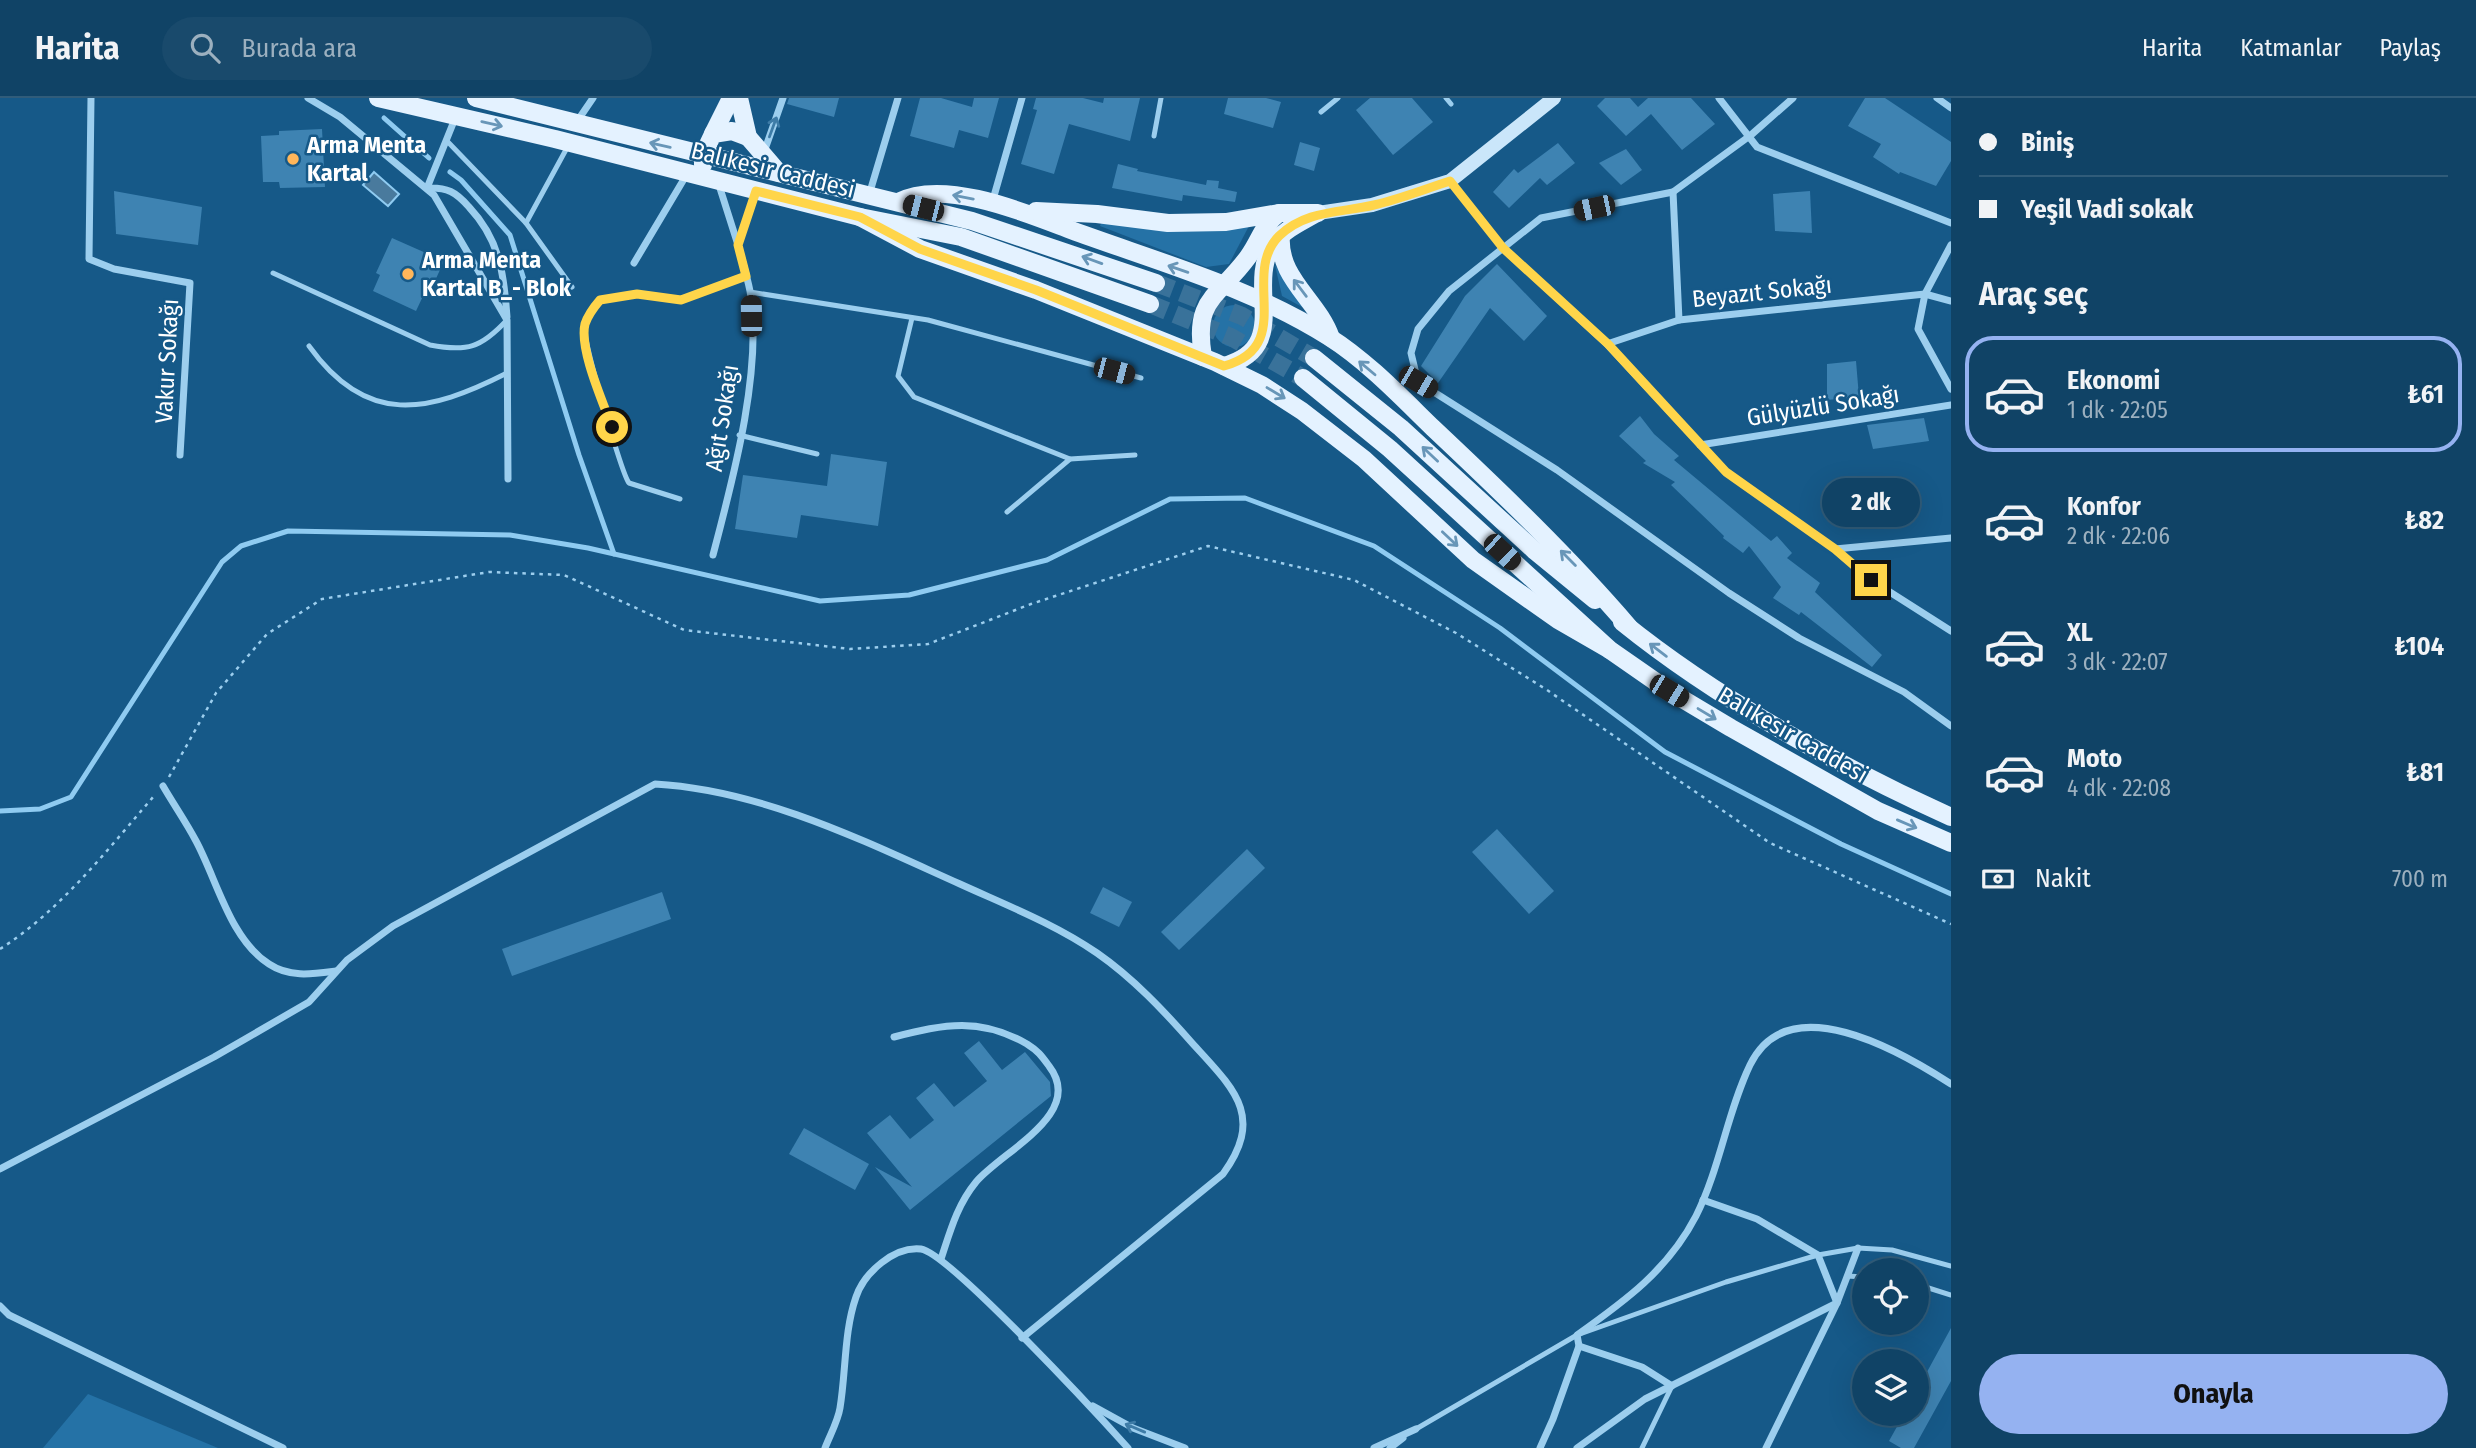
<!DOCTYPE html>
<html lang="tr">
<head>
<meta charset="utf-8">
<style>
  :root { --surface:#104366; --page:#194a6c; --text:#f1f3f6; --muted:#9cb0bf; --line:#305c7a; --accent:#95b2f1 }
  body { margin:0; font-family:"Fira Sans Condensed",sans-serif; background:var(--page); color:var(--text); height:100vh; display:flex; flex-direction:column; font-size:26px; white-space:nowrap }
  * { box-sizing:border-box; margin:0 }
  p { font-size:23px; color:var(--muted) }
  .icon { flex:none; width:38px; height:38px; fill:none; stroke:currentColor; stroke-width:2; stroke-linecap:round; stroke-linejoin:round }
  .map { position:relative; flex:1; overflow:hidden }
  .side { display:flex; flex-direction:column; background:var(--surface); width:525px }
  .side>* { flex:none }
  .guide { display:grid; align-content:center; height:154px; padding:0 28px; background:var(--surface) }
  .tools { position:absolute; left:1852px; top:1160px; display:grid; gap:14px }
  .tools a { display:grid; place-items:center; width:77px; height:77px; border-radius:50%; background:var(--surface); box-shadow:0 7px 28px #0002,0 0 0 2px var(--line); font-size:35px }
  .end { position:absolute; width:32px; height:32px; margin:-16px; border:9px solid #ffd54a; background:#111; box-shadow:0 0 0 4px #111 }
  .from { border-radius:50% }
  .bubble { position:absolute; height:49px; border-radius:24px; background:var(--surface); box-shadow:0 7px 28px #0002,0 0 0 2px var(--line); font-size:23px; font-weight:700; line-height:49px; text-align:center }
  .car { position:absolute; width:21px; height:42px; margin:-21px -10px; border-radius:9px; box-shadow:0 0 5px 2px #0007; background:linear-gradient(#222 24%,#8ab4d8 0 40%,#222 0 76%,#8ab4d8 0 86%,#222 0) }
  .guide b { display:flex; align-items:center; gap:24px; height:66px; font-size:26px }
  .guide b+b { border-top:2px solid var(--line) }
  .guide i { width:18px; height:18px; background:var(--text) }
  ul { padding:0; list-style:none }
  li { display:flex; align-items:center; gap:21px; height:116px; margin:0 14px 10px; padding:0 14px; border:4px solid transparent; border-radius:28px }
  li div { flex:1 }
  li b { display:block; font-size:26px }
  li em { font-style:normal; font-weight:700 }
  li.on { border-color:var(--accent) }
  li>.icon { width:63px; height:63px; stroke-width:1.5 }
  h2 { padding:0 28px; font-size:32px; line-height:84px }
  .pay { display:flex; align-items:center; gap:18px; height:77px; padding:0 28px; font-size:26px }
  .pay p { margin-inline-start:auto }
  .primary-button { display:flex; gap:14px; margin-top:auto; padding:14px 28px }
  .primary-button a { flex:1; height:80px; border-radius:42px; background:var(--accent); color:#111; font-size:28px; font-weight:700; line-height:80px; text-align:center }
  header { display:flex; align-items:center; gap:42px; box-sizing:border-box; height:98px; padding:0 35px; background:var(--surface); border-bottom:2px solid var(--line) }
  header strong { font-size:33px }
  nav { display:flex; gap:38px; margin-inline-start:auto; font-size:24px }
  .search { width:490px; height:63px; background:var(--page); display:flex; align-items:center; gap:18px; box-sizing:border-box; padding:0 24px; border-radius:38px; color:var(--muted); font-size:26px }
  main { display:flex; flex:1; min-height:0 }
  .map>svg:first-child { display:block }
  .green { fill:#2572a6 }
  .water { fill:#497a9d; stroke:#8fcbf1; stroke-width:2 }
  .lines { fill:none; stroke-linecap:round; stroke-linejoin:round }
  .stream { stroke:#8fcbf1; stroke-width:5 }
  .building { fill:#3e83b2 }
  .primary-tunnel { stroke:#39729a; stroke-width:18; stroke-dasharray:18 9; stroke-linecap:butt }
  .path { stroke:#9cceee; stroke-width:2.5; stroke-dasharray:3.5 5; stroke-linecap:butt }
  .service { stroke:#9cceee; stroke-width:5 }
  .minor { stroke:#9cceee; stroke-width:7 }
  .secondary { stroke:#cae6fa; stroke-width:14 }
  .primary { stroke:#e4f2ff; stroke-width:18 }
  .oneway { stroke:#6896b8 }
  .oneway2 { stroke:#3e7ca7 }
  .route { stroke:#ffd54a; stroke-width:9 }
  .poi-dot { fill:#ffb65a; stroke:#165988; stroke-width:2.5 }
  .labels { text-anchor:middle; stroke-width:5; stroke-linejoin:round; paint-order:stroke }
  .poi-label { font-size:24px; font-weight:bold; fill:#fff; stroke:#165988; text-anchor:start }
  .street-label { font-size:24px; fill:#fff; stroke:#165988 }
</style>
</head>
<body>
<header>
<strong>Harita</strong>
<div class="search"><svg class="icon" aria-label="search" viewBox="0 0 24 24"><circle cx="10" cy="10" r="6"/><path d="M15 15l6 6"/></svg>Burada ara</div>
<nav><a>Harita</a><a>Katmanlar</a><a>Paylaş</a></nav>
</header>
<main>
<div class="map">
<svg width="1951" height="1350" viewBox="0 0 1951 1350">
  <rect width="100%" height="100%" fill="#165988"/>
  <g class="green">
    <path d="M1102 123 1249 128 1229 166 1206 169 1100 128Z"/>
    <path d="M1275 167 1313 215 1282 198Z"/>
    <circle cx="1234" cy="228" r="21"/>
    <path d="M88 1296 218 1350H43Z"/>
  </g>
  <path class="water" d="M374 74 399 96 388 108 363 87Z"/>
  <g class="lines">
    <g class="stream">
      <path d="M384 20 429 60"/>
      <path d="M450 74 461 82 510 137 579 357 614 456"/>
      <path d="M0 713 40 711 71 699 222 464 241 448 288 433 510 437 588 450 820 503 909 497 1047 462 1170 401 1245 400 1374 448 1500 530 1665 654 1841 746 1951 796"/>
    </g>
  </g>
  <g class="building">
    <path d="M789 0H839L834 19 787 6Z"/>
    <path d="M920 0H941L972 9 974 0H999L988 40 959 32 954 50 910 38Z"/>
    <path d="M1036 0H1083L1103 5 1104 0H1140L1130 43 1069 26 1054 76 1021 66 1037 12 1033 11Z"/>
    <path d="M1228 0H1266L1281 4 1273 30 1224 16Z"/>
    <path d="M1370 0H1412L1433 24 1393 57 1356 12Z"/>
    <path d="M1605 0H1630L1638 9 1648 0H1691L1715 26 1682 52 1651 16 1626 38 1597 8Z"/>
    <path d="M1865 0H1885L1951 44V63L1936 88 1900 74 1899 76 1873 59 1881 46 1848 28Z"/>
    <path d="M322 31 325 89 280 90 279 84H263L261 38 279 37V33Z"/>
    <path d="M1300 44 1320 50 1314 73 1294 67Z"/>
    <path d="M1558 45 1575 65 1547 87 1540 80 1509 110 1493 94 1514 71 1518 75Z"/>
    <path d="M1626 51 1642 72 1621 87 1599 65Z"/>
    <path d="M1118 66 1138 71 1137 73 1206 87 1207 82 1219 83 1218 90 1237 94 1235 104 1183 97 1182 103 1112 90Z"/>
    <path d="M114 93 202 109 198 147 116 136Z"/>
    <path d="M1810 93 1812 135 1775 133 1773 96Z"/>
    <path d="M392 140 444 163 429 196H424L416 213 373 193 380 177 376 175Z"/>
    <path d="M1497 166 1547 218 1524 243 1490 210 1438 285 1421 268 1465 198Z"/>
    <path d="M1856 263 1859 299 1827 302V266Z"/>
    <path d="M1640 318 1654 336 1679 358 1674 362 1771 443 1777 438 1792 455 1787 460 1820 485 1815 494 1882 557 1872 569 1801 514 1799 517 1773 500 1781 489 1749 448 1743 455 1723 440 1724 438 1671 387 1675 384 1643 365 1646 363 1619 338Z"/>
    <path d="M1924 320 1929 343 1873 351 1867 327Z"/>
    <path d="M831 356 887 364 878 428 801 417 797 440 735 431 743 377 827 388Z"/>
    <path d="M1497 731 1554 793 1529 816 1472 754Z"/>
    <path d="M1247 751 1265 770 1179 852 1161 834Z"/>
    <path d="M1103 789 1132 804 1119 829 1090 815Z"/>
    <path d="M662 794 671 821 512 878 502 851Z"/>
    <path d="M979 943 1002 972 1025 954 1050 984 1051 998 910 1112 875 1069 912 1089 867 1035 890 1017 910 1041 934 1022 916 1000 934 985 954 1009 987 983 964 955Z"/>
    <path d="M804 1030 869 1066 855 1092 789 1056Z"/>
    <path d="M1951 1230V1283L1914 1350H1901L1889 1343 1904 1316H1916V1294Z"/>
  </g>
  <g class="lines">
    <g class="primary-tunnel">
      <path d="M1156 185 1242 218 1314 260"/>
      <path d="M1150 206 1231 239 1303 280"/>
    </g>
    <g class="path">
      <path d="M169 679 216 595 267 536 322 501 489 474 564 477 684 532 850 551 928 546 1031 506 1208 448 1354 482 1456 535 1547 592 1770 745 1951 826"/>
      <path d="M0 851C60 813 108 751 154 698"/>
    </g>
    <g class="service">
      <path d="M1446 0 1451 6"/>
      <path d="M1321 14 1338 0"/>
      <path d="M1154 38 1161 0"/>
      <path d="M447 43 526 125 572 189"/>
      <path d="M526 125 568 48"/>
      <path d="M273 175 430 247C467 254 481 250 507 222"/>
      <path d="M750 194 928 222 1141 280"/>
      <path d="M912 220 898 278 914 299 1070 361"/>
      <path d="M309 248C367 329 428 315 507 275"/>
      <path d="M739 337 817 356"/>
      <path d="M680 401 629 385C622 376 583 243 585 230 586 219 593 210 600 202L637 196 681 203 746 178"/>
      <path d="M1007 414 1070 361 1135 357"/>
      <path d="M1847 1178 1864 1179"/>
      <path d="M1916 1186 1951 1197"/>
      <path d="M1416 1331 1577 1237 1726 1184 1818 1157 1858 1150 1892 1152 1951 1168"/>
      <path d="M1642 1350 1672 1288"/>
    </g>
    <g class="minor">
      <path d="M91 0 89 161 114 171 190 185 180 357"/>
      <path d="M308 0 340 19 434 97 507 222 508 381"/>
      <path d="M1719 0 1757 49 1951 125"/>
      <path d="M1793 0 1751 37 1673 94 1541 120 1449 193 1418 231 1411 255 1418 284 1557 372 1729 495 1799 540 1904 594 1951 628"/>
      <path d="M1937 0 1951 10"/>
      <path d="M456 18 427 90C447 89 456 94 469 109 500 142 504 176 507 219"/>
      <path d="M578 22 593 0"/>
      <path d="M764 54 783 0"/>
      <path d="M1450 83 1503 150 1607 246 1726 374 1835 451 1951 440"/>
      <path d="M718 84 738 147 756 94"/>
      <path d="M1673 94 1679 222"/>
      <path d="M869 97 898 0"/>
      <path d="M992 105 1022 0"/>
      <path d="M1951 147 1925 196 1918 231 1951 291"/>
      <path d="M634 165 687 76"/>
      <path d="M1607 246 1679 222 1925 196 1951 203"/>
      <path d="M1700 347 1951 307"/>
      <path d="M1835 451 1871 482 1951 533"/>
      <path d="M713 457C733 381 763 271 750 193 747 178 742 162 738 147"/>
      <path d="M163 688C174 707 186 724 196 743 217 782 230 841 269 866 290 880 313 876 336 873"/>
      <path d="M894 939C945 926 980 919 1027 946 1038 953 1041 957 1049 968 1086 1016 1002 1053 976 1084 957 1107 950 1134 941 1161"/>
      <path d="M0 1071 214 959 309 904 347 862 393 828 655 686C762 692 864 743 960 786 1006 807 1055 826 1097 855 1133 880 1164 913 1193 946 1234 991 1265 1018 1223 1076L1022 1240"/>
      <path d="M0 1208 9 1217 283 1350"/>
      <path d="M1579 1248 1642 1269 1672 1288"/>
      <path d="M1093 1308 1133 1330 1185 1350"/>
      <path d="M825 1350C830 1337 838 1323 840 1310 846 1274 844 1233 856 1199 864 1175 894 1148 921 1151 949 1155 1101 1320 1128 1350"/>
      <path d="M1374 1350 1416 1331"/>
      <path d="M1390 1350 1403 1340"/>
      <path d="M1540 1350 1553 1321 1579 1248 1577 1237C1625 1203 1668 1172 1696 1118 1720 1070 1727 1015 1750 967 1788 888 1900 953 1951 986"/>
      <path d="M1577 1350 1645 1301 1837 1205 1818 1157 1757 1121 1703 1102"/>
      <path d="M1766 1350 1837 1205 1858 1150"/>
    </g>
    <path class="secondary" d="M1318 115 1372 107 1450 83 1554 0"/>
    <g class="primary">
      <path d="M378 0 555 41 860 119 961 139 1150 206"/>
      <path d="M476 0 972 123 1156 185"/>
      <path d="M739 0 748 39 779 75"/>
      <path d="M713 36 731 0"/>
      <path d="M703 67V57L713 36 732 33 748 39"/>
      <path d="M898 104C944 80 1026 115 1071 132 1158 164 1250 189 1329 239 1367 263 1401 299 1433 330 1501 394 1568 458 1629 529"/>
      <path d="M1036 113 1097 116 1168 125 1226 124 1279 115H1318"/>
      <path d="M860 119 920 151 1036 192 1215 264 1262 287 1302 313 1364 361 1473 462 1558 522 1610 552"/>
      <path d="M1281 137C1277 180 1318 202 1331 240"/>
      <path d="M1203 259C1193 200 1218 200 1248 159 1261 141 1261 129 1279 115"/>
      <path d="M1314 260 1401 330 1535 453 1595 502"/>
      <path d="M1224 268C1292 249 1246 190 1272 148 1281 133 1300 125 1315 116"/>
      <path d="M1303 280 1390 351 1610 552 1669 593 1731 630 1878 713 1951 745"/>
      <path d="M1622 524C1716 600 1840 669 1951 719"/>
    </g>
  </g>
  <defs><path id="oneway-shaft" d="M-6 0H5M1.5-3L5.5 0L1.5 3" fill="none" stroke-width="1.6" stroke-linecap="round" stroke-linejoin="round" transform="scale(1.75)"/></defs>
  <g class="oneway">
    <use href="#oneway-shaft" transform="translate(492 26) rotate(13)"/>
    <use href="#oneway-shaft" transform="translate(660 47) rotate(-167)"/>
    <use href="#oneway-shaft" transform="translate(963 99) rotate(-169)"/>
    <use href="#oneway-shaft" transform="translate(1092 162) rotate(-160)"/>
    <use href="#oneway-shaft" transform="translate(1178 171) rotate(-161)"/>
    <use href="#oneway-shaft" transform="translate(1300 190) rotate(-127)"/>
    <use href="#oneway-shaft" transform="translate(1367 270) rotate(-140)"/>
    <use href="#oneway-shaft" transform="translate(1276 295) rotate(31)"/>
    <use href="#oneway-shaft" transform="translate(1430 356) rotate(-137)"/>
    <use href="#oneway-shaft" transform="translate(1450 441) rotate(43)"/>
    <use href="#oneway-shaft" transform="translate(1568 460) rotate(-135)"/>
    <use href="#oneway-shaft" transform="translate(1658 552) rotate(-143)"/>
    <use href="#oneway-shaft" transform="translate(1707 616) rotate(31)"/>
    <use href="#oneway-shaft" transform="translate(1907 726) rotate(23)"/>
  </g>
  <g class="oneway2">
    <use href="#oneway-shaft" transform="translate(773 29) rotate(-70)"/>
    <use href="#oneway-shaft" transform="translate(1135 1330) rotate(-157)"/>
  </g>
  <g class="lines">
    <path class="route" d="M612 329C603 304 579 251 585 226 588 217 594 209 600 202L637 196 681 202 746 178 738 147 756 93 860 119 920 151 1036 192 1224 268C1297 248 1240 177 1279 138 1306 112 1340 115 1374 107 1400 101 1425 91 1450 83L1503 150 1608 246 1726 374 1835 451 1871 482"/>
  </g>
  <g class="poi-dot">
    <circle cx="293" cy="61" r="7"/>
    <circle cx="408" cy="176" r="7"/>
  </g>
  <g class="labels">
    <g class="poi-label">
      <text x="307" y="55">Arma Menta<tspan x="307" dy="28">Kartal</tspan></text>
      <text x="422" y="170">Arma Menta<tspan x="422" dy="28">Kartal B_- Blok</tspan></text>
    </g>
    <g class="street-label">
      <text transform="translate(773 72) rotate(14)" y="8">Balıkesir Caddesi</text>
      <text transform="translate(1762 194) rotate(-6)" y="8">Beyazıt Sokağı</text>
      <text transform="translate(167 263) rotate(-87)" y="8">Vakur Sokağı</text>
      <text transform="translate(1823 308) rotate(-9)" y="8">Gülyüzlü Sokağı</text>
      <text transform="translate(722 320) rotate(-81)" y="8">Ağıt Sokağı</text>
      <text transform="translate(1793 637) rotate(30)" y="8">Balıkesir Caddesi</text>
    </g>
  </g>
</svg>
<div class="tools">
<a><svg class="icon" aria-label="locate" viewBox="0 0 24 24"><circle cx="12" cy="12" r="6"/><path d="M12 2v4M12 18v4M2 12h4M18 12h4"/></svg></a>
<a><svg class="icon" aria-label="layers" viewBox="0 0 24 24"><path d="M12 4l9 5-9 5-9-5zM3 14l9 5 9-5"/></svg></a>
</div>
<i class="end from" style="left:612px;top:329px"></i>
<i class="end" style="left:1871px;top:482px"></i>
<div class="bubble" style="left:1822px;top:380px;width:98px">2 dk</div>
<i class="car" style="left:923px;top:110px;rotate:284deg"></i>
<i class="car" style="left:1594px;top:110px;rotate:258deg"></i>
<i class="car" style="left:751px;top:218px;rotate:359deg"></i>
<i class="car" style="left:1114px;top:273px;rotate:105deg"></i>
<i class="car" style="left:1418px;top:284px;rotate:120deg"></i>
<i class="car" style="left:1502px;top:454px;rotate:133deg"></i>
<i class="car" style="left:1669px;top:593px;rotate:121deg"></i>
</div>
<section class="side">
<div class="guide">
<b><i class="from"></i>Biniş</b>
<b><i></i>Yeşil Vadi sokak</b>
</div>
<h2>Araç seç</h2>
<ul>
<li class="on"><svg class="icon" aria-label="car" viewBox="0 0 24 24"><path d="M5 17H2v-5l4-1 3-4h7l3 4 3 1v5h-3M9 17h6M6 11h13"/><circle cx="7" cy="17" r="2"/><circle cx="17" cy="17" r="2"/></svg><div><b>Ekonomi</b><p>1 dk · 22:05</p></div><em>₺61</em></li>
<li><svg class="icon" aria-label="car" viewBox="0 0 24 24"><path d="M5 17H2v-5l4-1 3-4h7l3 4 3 1v5h-3M9 17h6M6 11h13"/><circle cx="7" cy="17" r="2"/><circle cx="17" cy="17" r="2"/></svg><div><b>Konfor</b><p>2 dk · 22:06</p></div><em>₺82</em></li>
<li><svg class="icon" aria-label="car" viewBox="0 0 24 24"><path d="M5 17H2v-5l4-1 3-4h7l3 4 3 1v5h-3M9 17h6M6 11h13"/><circle cx="7" cy="17" r="2"/><circle cx="17" cy="17" r="2"/></svg><div><b>XL</b><p>3 dk · 22:07</p></div><em>₺104</em></li>
<li><svg class="icon" aria-label="car" viewBox="0 0 24 24"><path d="M5 17H2v-5l4-1 3-4h7l3 4 3 1v5h-3M9 17h6M6 11h13"/><circle cx="7" cy="17" r="2"/><circle cx="17" cy="17" r="2"/></svg><div><b>Moto</b><p>4 dk · 22:08</p></div><em>₺81</em></li>
</ul>
<div class="pay"><svg class="icon" aria-label="cash" viewBox="0 0 24 24"><path d="M3 7h18v10H3z"/><circle cx="12" cy="12" r="2"/></svg>Nakit<p>700 m</p></div>
<div class="primary-button"><a>Onayla</a></div>
</section>
</main>
</body>
</html>
